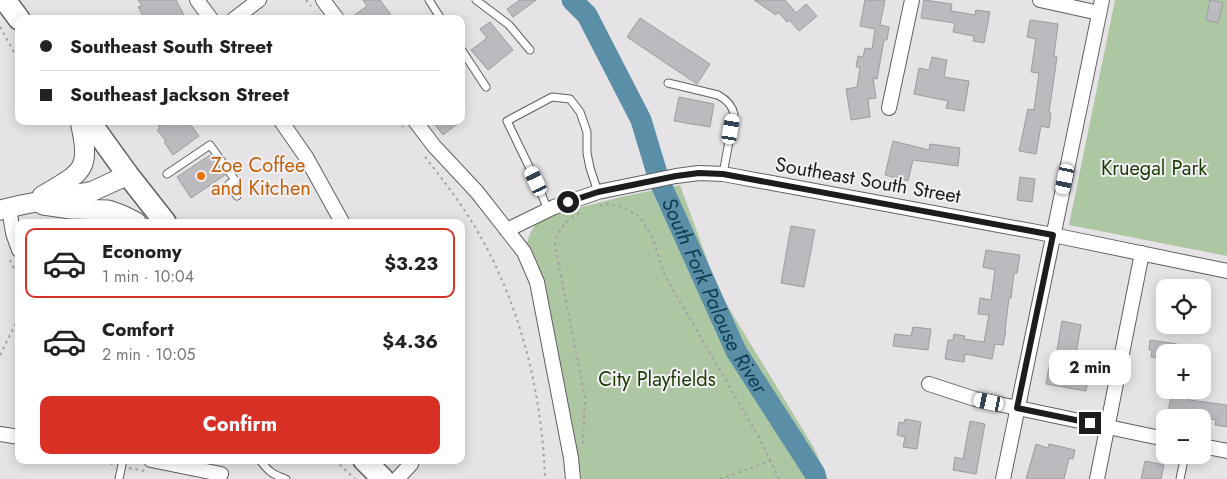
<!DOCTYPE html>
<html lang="en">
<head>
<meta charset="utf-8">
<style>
  :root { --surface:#fff; --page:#f6f6f6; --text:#222; --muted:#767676; --line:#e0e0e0; --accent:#d93025 }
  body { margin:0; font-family:Jost,sans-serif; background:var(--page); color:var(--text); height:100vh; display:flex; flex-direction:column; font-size:19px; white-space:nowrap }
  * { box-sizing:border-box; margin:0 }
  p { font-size:16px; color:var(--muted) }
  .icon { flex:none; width:28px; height:28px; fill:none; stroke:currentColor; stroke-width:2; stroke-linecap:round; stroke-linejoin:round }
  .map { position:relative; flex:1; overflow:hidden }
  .drawer { position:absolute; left:15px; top:219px; width:450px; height:245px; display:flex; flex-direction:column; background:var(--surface); border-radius:10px; box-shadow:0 2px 12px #0003 }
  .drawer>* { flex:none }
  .banner { position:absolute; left:15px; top:15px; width:450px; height:110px; border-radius:10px; box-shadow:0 2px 12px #0003; display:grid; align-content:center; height:110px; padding:0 25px; background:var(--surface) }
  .controls { position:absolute; left:1156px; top:279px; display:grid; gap:10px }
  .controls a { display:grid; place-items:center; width:55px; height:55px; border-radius:10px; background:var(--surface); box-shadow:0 2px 12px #0003; font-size:25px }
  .end { position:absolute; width:22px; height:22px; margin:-11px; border:6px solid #1c1b1d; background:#fff; box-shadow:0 0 0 2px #fff }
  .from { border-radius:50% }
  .bubble { position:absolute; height:35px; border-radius:10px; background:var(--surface); box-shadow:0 2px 12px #0003; font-size:16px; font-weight:700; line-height:35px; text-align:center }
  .car { position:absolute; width:15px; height:30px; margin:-15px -8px; border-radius:6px; box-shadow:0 0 4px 1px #0007; background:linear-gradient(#fff 24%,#345 0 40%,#fff 0 76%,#345 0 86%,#fff 0) }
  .banner b { display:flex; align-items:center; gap:18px; height:48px; font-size:19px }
  .banner b+b { border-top:1px solid var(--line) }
  .banner i { width:12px; height:12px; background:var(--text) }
  ul { padding:9px 0 0; list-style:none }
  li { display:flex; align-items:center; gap:15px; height:70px; margin:0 10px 8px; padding:0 15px; border:2px solid transparent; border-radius:10px }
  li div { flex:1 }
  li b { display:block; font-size:19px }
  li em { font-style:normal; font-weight:700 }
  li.selected { border-color:var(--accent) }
  li>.icon { width:45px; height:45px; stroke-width:1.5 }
  .primary-button { display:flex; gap:10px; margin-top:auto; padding:10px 25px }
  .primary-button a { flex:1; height:58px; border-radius:10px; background:var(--accent); color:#fff; font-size:20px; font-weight:700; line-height:58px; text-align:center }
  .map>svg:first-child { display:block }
  .green { fill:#aec7a3 }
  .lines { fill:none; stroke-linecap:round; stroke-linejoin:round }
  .river { stroke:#5b8fa8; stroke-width:21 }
  .building { fill:#bdbabf; stroke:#9e9b9f }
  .lane-casing { stroke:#625f63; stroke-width:9 }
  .street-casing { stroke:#625f63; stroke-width:16 }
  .secondary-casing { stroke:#625f63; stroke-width:21 }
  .primary-casing { stroke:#625f63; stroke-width:24 }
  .path { stroke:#a2a0a3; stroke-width:2; stroke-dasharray:2.5 4; stroke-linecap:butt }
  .lane { stroke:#fff; stroke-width:7 }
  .street { stroke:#fff; stroke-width:14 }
  .secondary { stroke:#fff; stroke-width:19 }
  .primary { stroke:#fff; stroke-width:21 }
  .route { stroke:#1c1b1d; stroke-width:6 }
  .food-dot { fill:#e8710a; stroke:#f3f0f5; stroke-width:2 }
  .labels { text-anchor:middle; stroke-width:4; stroke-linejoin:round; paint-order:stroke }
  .food-label { font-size:20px; fill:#c56008; stroke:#f3f0f5; text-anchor:start }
  .park-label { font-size:20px; fill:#183d00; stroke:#f3f0f5 }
  .street-label { font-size:20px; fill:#1c1b1d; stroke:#f3f0f5 }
  .water-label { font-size:21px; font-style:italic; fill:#0f3d50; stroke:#f3f0f5 }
</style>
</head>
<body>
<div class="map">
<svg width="1227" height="479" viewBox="0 0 1227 479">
  <rect width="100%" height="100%" fill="#e6e3e7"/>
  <g class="green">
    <path d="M1115 0H1227V256L1069 225Z"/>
    <path d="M680 185 719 292 814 448 828 479H573L524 252 530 234 535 224 554 214 625 196Z"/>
  </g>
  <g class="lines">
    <path class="river" id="s1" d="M572 0 587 15 641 120 659 180 736 351 815 474 816 479"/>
  </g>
  <g class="building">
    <path d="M138 0H176L186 19H145L138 7 142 6Z"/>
    <path d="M363 0H380L394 19H349L367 6Z"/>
    <path d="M520 0H536L513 17 507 9Z"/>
    <path d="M754 0H785L796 13 806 4 817 16 799 31 789 20 787 22 778 12 776 15Z"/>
    <path d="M865 0H885L880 25 889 27 887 40H884L877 79 873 78 876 98 868 99 870 117 851 120 846 89 857 87 860 67H856L858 56 863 57 865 48 872 49 875 29 860 26Z"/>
    <path d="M924 0 952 4 951 11 975 15 976 10 990 12 984 43 973 41 974 36 953 32 955 23 921 18Z"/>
    <path d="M1210 0 1223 3 1218 23 1206 20Z"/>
    <path d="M640 18 710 64 697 84 627 37Z"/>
    <path d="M1030 20 1058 24 1054 56 1057 57 1049 112 1051 113 1049 128 1041 126 1036 154 1019 151 1028 109 1034 110 1039 73 1031 72 1036 39 1027 37Z"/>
    <path d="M490 22 513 50 488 70 471 50 487 38 480 29Z"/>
    <path d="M932 57 947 60 944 77 969 81 964 111 946 108 948 101 914 94 919 68 929 70Z"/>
    <path d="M679 97 714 104 710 127 674 121Z"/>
    <path d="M155 121H188L199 136 173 155 164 142 166 141 157 130 160 128Z"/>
    <path d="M432 121H461L443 135Z"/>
    <path d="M893 141 929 150 930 144 960 148 958 166 913 160 908 181 885 175Z"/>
    <path d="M210 155 225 175 191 198 177 177Z"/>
    <path d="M1020 177 1035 179 1032 202 1017 200Z"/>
    <path d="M791 226 815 230 804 287 781 283Z"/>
    <path d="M986 250 1020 255 1017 273H1014L1011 298H1009L1005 331H1006L1003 345 995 344 992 359 965 354 964 362 945 359 948 340H953L954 334 965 336 964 339 984 342 989 315 978 314 980 298 991 300 995 270 983 267Z"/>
    <path d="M1062 321 1081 325 1073 371 1089 374 1086 391 1046 384 1049 367 1054 368Z"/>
    <path d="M913 327 931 329 928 350 893 346 895 334 911 336Z"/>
    <path d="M1150 340 1177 344 1175 352H1165V359L1151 357 1152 350H1149Z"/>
    <path d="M1172 390H1191L1189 400 1227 405V427L1215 425 1216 420 1168 412Z"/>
    <path d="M905 419 921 422 917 449 903 447 905 437 897 435 899 422 904 423Z"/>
    <path d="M970 421 985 424 976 474 953 470 955 457 963 459Z"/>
    <path d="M1036 444 1048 448 1049 444 1075 450 1073 459 1069 458 1064 479H1026Z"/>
    <path d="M1145 461 1164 465 1161 479H1141Z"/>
  </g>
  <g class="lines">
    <g class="lane-casing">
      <g id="lane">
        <path d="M429 0 441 19"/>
        <path d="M476 0 509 25 530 50"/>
        <path d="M461 49 486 87"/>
        <path d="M668 83 718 95C727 100 732 105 734 114L723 174"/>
        <path d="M167 174 210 145 235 180 229 184 237 196"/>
        <path d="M548 210 536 181 507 121 552 97 570 99 580 112 587 132V153L590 168 598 192"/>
        <path d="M260 460C268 471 273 475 286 479"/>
        <path d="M119 479 123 460"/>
        <path d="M1180 479 1185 455"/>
      </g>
    </g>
    <g class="street-casing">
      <g id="street">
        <path d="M197 0 211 19"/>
        <path d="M323 0 337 19"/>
        <path d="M1040 0 1099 13"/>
        <path d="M234 19 259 0"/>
        <path d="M889 108 912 0"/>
        <path d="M281 121 306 157 342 222"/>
        <path d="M415 121 434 146 477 192 524 252 537 282 571 458 573 479"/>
        <path d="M9 208 13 233 19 250"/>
        <path d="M507 230 554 207 598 192 676 176 699 173 723 174 1053 235 1227 271"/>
        <path d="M929 384 975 399 1165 439"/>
        <path d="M0 434 19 437"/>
        <path d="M1202 446 1227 451"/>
        <path d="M151 460 221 474"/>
        <path d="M397 479 411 464 412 460"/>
        <path d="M1003 479 1102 0"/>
        <path d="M1097 479 1142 253"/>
      </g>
    </g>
    <g class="secondary-casing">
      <g id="secondary">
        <path d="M42 196C84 171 91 171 80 121"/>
        <path d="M43 205 71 209 108 210 122 215 136 222"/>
        <path d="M0 210 21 205 93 191 128 175"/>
      </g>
    </g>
    <g class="primary-casing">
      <g id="primary">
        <path d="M5 0 19 19"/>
        <path d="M89 121 128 175 165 222"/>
        <path d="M364 460 383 479"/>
      </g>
    </g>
    <g class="path">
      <path d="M306 0 311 6"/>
      <path d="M0 27 19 61"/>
      <path d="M398 121 403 127"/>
      <path d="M425 157C444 181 463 206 478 232 521 307 542 393 545 479"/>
      <path d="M600 206 607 204 622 207 640 217 653 239 665 276 760 439 779 479"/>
      <path d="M579 213C567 220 556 231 555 245L585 398 583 445"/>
      <path d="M10 260 19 278"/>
      <path d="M0 355 19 317"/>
      <path d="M91 460 113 464"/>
      <path d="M335 460 355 479"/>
      <path d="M129 468 144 471"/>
      <path d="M720 479 771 461"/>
    </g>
    <use href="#lane" class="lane"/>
    <use href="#street" class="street"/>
    <use href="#secondary" class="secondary"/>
    <use href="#primary" class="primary"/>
  </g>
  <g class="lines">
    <path class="route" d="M568 202 598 192 676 176 699 173 723 174 1053 235 1017 408 1090 423"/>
  </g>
  <circle class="food-dot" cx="201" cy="176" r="5"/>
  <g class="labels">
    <g class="food-label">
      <text x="211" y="172">Zoe Coffee<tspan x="211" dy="23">and Kitchen</tspan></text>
    </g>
    <g class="park-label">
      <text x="1154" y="175">Kruegal Park</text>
      <text x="657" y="386">City Playfields</text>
    </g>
    <g class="street-label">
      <text transform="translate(868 180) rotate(10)" y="7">Southeast South Street</text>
    </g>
    <g class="water-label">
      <text dy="7" stroke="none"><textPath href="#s1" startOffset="330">South Fork Palouse River</textPath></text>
    </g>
  </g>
</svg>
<div class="controls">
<a><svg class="icon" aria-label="locate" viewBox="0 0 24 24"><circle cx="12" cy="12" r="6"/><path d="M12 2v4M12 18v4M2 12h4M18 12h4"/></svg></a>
<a>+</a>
<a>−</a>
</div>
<i class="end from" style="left:568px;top:202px"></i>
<i class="end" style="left:1090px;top:423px"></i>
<div class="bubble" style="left:1049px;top:350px;width:82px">2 min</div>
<i class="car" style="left:731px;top:129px;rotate:10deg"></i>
<i class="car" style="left:1065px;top:179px;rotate:192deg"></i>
<i class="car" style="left:536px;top:181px;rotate:335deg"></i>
<i class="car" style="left:989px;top:402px;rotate:282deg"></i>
<div class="banner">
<b><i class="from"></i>Southeast South Street</b>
<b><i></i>Southeast Jackson Street</b>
</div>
<section class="drawer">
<ul>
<li class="selected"><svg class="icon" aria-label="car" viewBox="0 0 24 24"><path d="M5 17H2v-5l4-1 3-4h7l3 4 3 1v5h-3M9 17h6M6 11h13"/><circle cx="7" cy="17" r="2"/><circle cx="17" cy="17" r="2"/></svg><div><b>Economy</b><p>1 min · 10:04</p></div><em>$3.23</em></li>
<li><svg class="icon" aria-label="car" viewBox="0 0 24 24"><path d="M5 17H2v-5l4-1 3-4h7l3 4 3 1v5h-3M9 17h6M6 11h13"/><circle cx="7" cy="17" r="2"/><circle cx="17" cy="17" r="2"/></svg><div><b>Comfort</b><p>2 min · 10:05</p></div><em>$4.36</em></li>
</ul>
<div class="primary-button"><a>Confirm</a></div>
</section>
</div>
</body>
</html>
